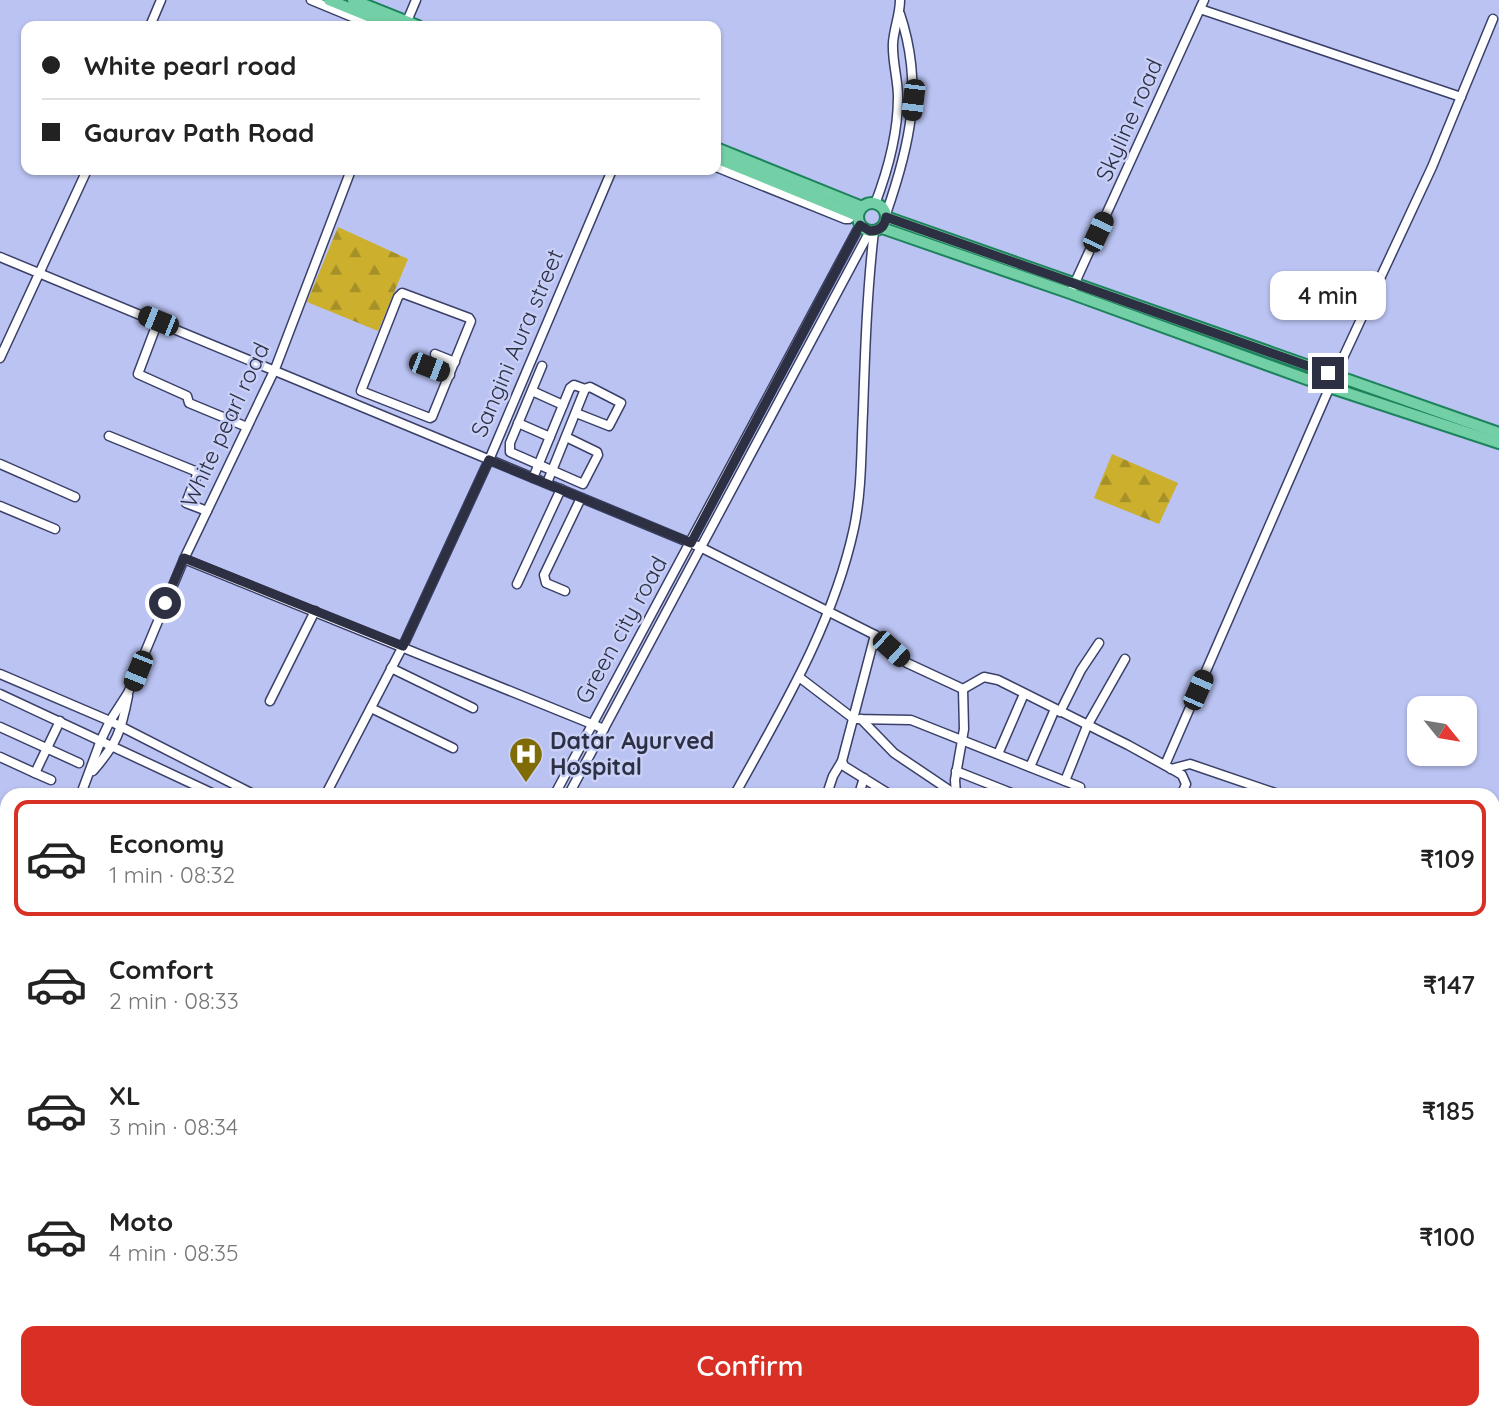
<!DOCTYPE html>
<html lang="en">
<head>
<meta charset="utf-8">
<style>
  :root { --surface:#fff; --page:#f6f6f6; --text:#222; --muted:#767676; --line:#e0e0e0; --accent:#d93025 }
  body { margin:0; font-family:Quicksand,sans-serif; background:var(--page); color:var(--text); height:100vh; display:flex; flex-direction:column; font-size:26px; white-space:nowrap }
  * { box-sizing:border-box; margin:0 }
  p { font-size:23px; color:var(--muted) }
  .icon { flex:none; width:38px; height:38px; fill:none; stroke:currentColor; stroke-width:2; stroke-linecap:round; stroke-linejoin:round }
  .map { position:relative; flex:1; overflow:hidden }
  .drawer { position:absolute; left:0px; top:788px; width:1500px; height:632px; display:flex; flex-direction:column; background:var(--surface); border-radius:21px 21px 0 0; box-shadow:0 2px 5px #0004 }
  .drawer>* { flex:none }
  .banner { position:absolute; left:21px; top:21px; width:700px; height:154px; border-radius:14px; box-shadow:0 2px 5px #0004; display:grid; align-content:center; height:154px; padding:0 21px; background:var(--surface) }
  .needle { width:46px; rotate:120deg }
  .buttons { position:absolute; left:1407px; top:696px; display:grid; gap:14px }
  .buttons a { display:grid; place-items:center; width:70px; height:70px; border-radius:14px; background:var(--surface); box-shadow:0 2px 5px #0004; font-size:35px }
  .end { position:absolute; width:32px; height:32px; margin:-16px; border:9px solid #2d3043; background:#fff; box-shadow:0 0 0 4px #fff }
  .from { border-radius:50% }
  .bubble { position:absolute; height:49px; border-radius:14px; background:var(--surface); box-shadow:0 2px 5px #0004; font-size:23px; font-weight:600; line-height:49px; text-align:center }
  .car { position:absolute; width:21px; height:42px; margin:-21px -10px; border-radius:9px; box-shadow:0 0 5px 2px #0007; background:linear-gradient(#222 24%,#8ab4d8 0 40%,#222 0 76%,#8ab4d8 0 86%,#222 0) }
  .banner b { display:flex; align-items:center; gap:24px; height:66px; font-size:26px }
  .banner b+b { border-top:2px solid var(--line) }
  .banner i { width:18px; height:18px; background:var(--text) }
  ul { padding:12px 0 0; list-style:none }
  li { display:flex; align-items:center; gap:21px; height:116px; margin:0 14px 10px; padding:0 7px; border:4px solid transparent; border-radius:14px }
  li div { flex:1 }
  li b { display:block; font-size:26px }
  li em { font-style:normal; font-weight:600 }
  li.on { border-color:var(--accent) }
  li>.icon { width:63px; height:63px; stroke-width:1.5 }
  .button { display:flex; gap:14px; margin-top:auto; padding:14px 21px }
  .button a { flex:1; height:80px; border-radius:14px; background:var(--accent); color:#fff; font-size:28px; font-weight:600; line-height:80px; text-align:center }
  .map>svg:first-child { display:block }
  .forest { fill:url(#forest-firs) }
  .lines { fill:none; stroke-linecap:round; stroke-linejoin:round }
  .minor-casing { stroke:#3a4068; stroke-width:11 }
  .major-casing { stroke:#1d835c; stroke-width:14 }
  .minor { stroke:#fff; stroke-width:8 }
  .major { stroke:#73cfa6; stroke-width:10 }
  .route { stroke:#2d3043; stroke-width:9 }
  .labels { text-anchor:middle; stroke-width:5; stroke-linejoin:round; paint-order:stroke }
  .street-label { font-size:23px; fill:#2d3043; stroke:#c9d0f7 }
  .poi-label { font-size:23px; font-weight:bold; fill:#2d3043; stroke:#c9d0f7; text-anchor:start }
</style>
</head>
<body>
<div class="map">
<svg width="1499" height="1418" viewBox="0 0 1499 1418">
  <defs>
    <pattern id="forest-firs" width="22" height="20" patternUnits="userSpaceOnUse" patternTransform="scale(1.75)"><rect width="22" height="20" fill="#ccb02d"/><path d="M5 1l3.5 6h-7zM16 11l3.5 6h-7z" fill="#a69028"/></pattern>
  </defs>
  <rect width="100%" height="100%" fill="#bac3f2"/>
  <g class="forest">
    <path d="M338 227 408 259 378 331 307 302Z"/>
    <path d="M1112 454 1178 483 1159 524 1094 498Z"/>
  </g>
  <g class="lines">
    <g class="minor-casing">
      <g id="minor">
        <path d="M311 0 374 26"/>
        <path d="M1200 9 1461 97"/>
        <path d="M150 26 161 0"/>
        <path d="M405 26 416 0"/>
        <path d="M716 167 845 219H849L854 214"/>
        <path d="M875 204C888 170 898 134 898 97 898 79 892 61 893 43 894 28 900 15 900 0"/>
        <path d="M886 214C910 145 924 86 900 14"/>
        <path d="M0 257 700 547 875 635 907 663 963 689 984 677 998 680 1128 745 1177 772 1182 775 1186 784 1182 794"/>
        <path d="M1073 287 1204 0"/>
        <path d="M402 293 469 318 471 321 432 417 430 418 361 391 398 297Z"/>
        <path d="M158 321 138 374 187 396 189 403 247 427"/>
        <path d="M435 354 455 362"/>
        <path d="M0 358 87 170"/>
        <path d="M542 366 510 443V452L583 484 598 455 597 452 566 437"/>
        <path d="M429 367 450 375"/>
        <path d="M532 391 563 405"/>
        <path d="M518 423 550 437"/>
        <path d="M109 436 195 471 197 475 186 503 207 511"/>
        <path d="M0 464 75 497"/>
        <path d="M533 478 570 388 574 385 585 389"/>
        <path d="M547 483 585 389 587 388 590 387 621 403 609 426 576 413"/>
        <path d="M0 506 55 529"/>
        <path d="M184 559 604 729"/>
        <path d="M517 584 561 489"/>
        <path d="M565 591 546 583 544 575 581 498"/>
        <path d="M875 635 842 761 844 766 889 794"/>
        <path d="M391 668 473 708"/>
        <path d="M0 674 110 721 253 794"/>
        <path d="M799 677 854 719 911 720 1080 787"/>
        <path d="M0 694 214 794"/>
        <path d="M270 701 315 611"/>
        <path d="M371 708 453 748"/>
        <path d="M1060 712 1081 670 1099 643"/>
        <path d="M861 719 894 753 955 794"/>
        <path d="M0 727 79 763"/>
        <path d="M998 754 1024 694"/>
        <path d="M0 757 35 773 60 721"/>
        <path d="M1165 765 1335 375 1432 167 1493 19"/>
        <path d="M1030 767 1055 709"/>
        <path d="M1171 769 1190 764 1278 794"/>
        <path d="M93 771C117 743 121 732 128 696"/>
        <path d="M956 771 1014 794"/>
        <path d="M35 773 51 780"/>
        <path d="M1065 781 1087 726 1125 659"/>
        <path d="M81 794 101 740 110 721 128 693 184 559 275 369 351 170"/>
        <path d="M326 794 403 646 489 460 612 170"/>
        <path d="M555 794 860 225"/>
        <path d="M569 794 870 231"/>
        <path d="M735 794C782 709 833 625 854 528 862 490 861 451 863 412 865 351 867 292 874 231"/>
        <path d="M827 794 833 776 842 761"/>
        <path d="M859 794 864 778"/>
        <path d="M956 794 955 780 964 729 963 689"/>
        <path d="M1493 877 1499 880"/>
        <path d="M0 896 7 899"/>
        <path d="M0 989 7 973"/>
        <path d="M1493 995 1499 985"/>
        <path d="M1493 1017 1499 1007"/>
        <path d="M0 1020 7 1023"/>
        <path d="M0 1113 7 1117"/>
        <path d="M1493 1177 1499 1179"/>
        <path d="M1493 1365 1499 1353"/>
        <path d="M0 1372 7 1356"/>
        <path d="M0 1394 7 1397"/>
        <path d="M330 1412 340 1418"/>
        <path d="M493 1412 505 1418"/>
        <path d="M566 1412 578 1418"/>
        <path d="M633 1412 645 1418"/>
        <path d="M987 1412 997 1418"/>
        <path d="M1341 1412 1346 1418"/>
        <path d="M1381 1412 1395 1418"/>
        <path d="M1459 1412 1472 1418"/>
        <path d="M649 1415 659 1418"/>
        <path d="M51 1418 54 1412"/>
        <path d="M225 1418 228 1412"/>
        <path d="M240 1418 242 1412"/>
        <path d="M353 1418 356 1412"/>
        <path d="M455 1418 458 1412"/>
        <path d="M543 1418 546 1412"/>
        <path d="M912 1418 916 1412"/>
        <path d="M947 1418 951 1412"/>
        <path d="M1017 1418 1021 1412"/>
        <path d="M1051 1418 1055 1412"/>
        <path d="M1086 1418 1089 1412"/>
        <path d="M1121 1418 1125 1412"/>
        <path d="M1156 1418 1157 1416"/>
        <path d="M1245 1418 1248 1412"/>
      </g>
    </g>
    <g class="major-casing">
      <g id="major">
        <path d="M329 0 393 26"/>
        <path d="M353 0 418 26"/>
        <path d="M716 148 862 207"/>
        <path d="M716 158 858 216"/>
        <circle cx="872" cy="217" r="14"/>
        <path d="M886 217 1499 433"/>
        <path d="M882 228 1070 293 1323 385 1499 443"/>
      </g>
    </g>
    <use href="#minor" class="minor"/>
    <use href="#major" class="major"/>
  </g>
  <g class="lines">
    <path class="route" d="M165 603 184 558 403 646 489 460 691 543 860 225 870 231C879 231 885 227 886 217L1328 373"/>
  </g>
  <defs>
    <g id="hospital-pin" transform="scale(1.75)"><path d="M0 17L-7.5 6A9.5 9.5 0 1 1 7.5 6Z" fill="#7f6c06" stroke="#c9d0f7"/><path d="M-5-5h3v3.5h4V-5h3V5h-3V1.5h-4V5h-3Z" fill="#fff"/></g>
  </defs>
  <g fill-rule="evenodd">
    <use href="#hospital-pin" x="526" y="754"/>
  </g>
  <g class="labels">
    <g class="street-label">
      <text transform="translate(1129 120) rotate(-66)" y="8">Skyline road</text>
      <text transform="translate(517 343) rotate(-67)" y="8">Sangini Aura street</text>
      <text transform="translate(225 425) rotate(-65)" y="8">White pearl road</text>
      <text transform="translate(621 630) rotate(-61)" y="8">Green city road</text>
    </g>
    <g class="poi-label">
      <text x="550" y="749">Datar Ayurved<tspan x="550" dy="26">Hospital</tspan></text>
    </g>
  </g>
</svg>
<div class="buttons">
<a><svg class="needle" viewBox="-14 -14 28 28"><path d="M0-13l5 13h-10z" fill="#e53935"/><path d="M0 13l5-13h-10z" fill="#767676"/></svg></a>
</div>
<i class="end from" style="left:165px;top:603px"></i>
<i class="end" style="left:1328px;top:373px"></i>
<div class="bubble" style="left:1270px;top:271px;width:116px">4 min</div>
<i class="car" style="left:913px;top:100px;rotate:187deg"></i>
<i class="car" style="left:1098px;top:232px;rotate:25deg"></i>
<i class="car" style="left:158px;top:321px;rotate:292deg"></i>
<i class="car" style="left:429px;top:367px;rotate:111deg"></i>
<i class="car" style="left:891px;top:649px;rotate:132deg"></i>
<i class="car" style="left:138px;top:671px;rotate:202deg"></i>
<i class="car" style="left:1198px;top:690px;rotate:24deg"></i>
<div class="banner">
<b><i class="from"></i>White pearl road</b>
<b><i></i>Gaurav Path Road</b>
</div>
<section class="drawer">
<ul>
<li class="on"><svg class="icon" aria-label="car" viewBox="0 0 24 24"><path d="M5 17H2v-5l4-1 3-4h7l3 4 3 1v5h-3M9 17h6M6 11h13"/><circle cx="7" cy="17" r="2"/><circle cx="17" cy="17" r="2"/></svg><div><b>Economy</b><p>1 min · 08:32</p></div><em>₹109</em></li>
<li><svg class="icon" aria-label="car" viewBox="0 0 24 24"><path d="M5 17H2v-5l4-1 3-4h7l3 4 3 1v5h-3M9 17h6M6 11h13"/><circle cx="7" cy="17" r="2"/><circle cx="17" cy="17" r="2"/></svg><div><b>Comfort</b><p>2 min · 08:33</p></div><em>₹147</em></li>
<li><svg class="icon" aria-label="car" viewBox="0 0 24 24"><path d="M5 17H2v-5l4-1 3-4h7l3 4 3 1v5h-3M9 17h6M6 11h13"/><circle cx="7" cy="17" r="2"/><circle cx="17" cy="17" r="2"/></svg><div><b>XL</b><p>3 min · 08:34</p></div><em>₹185</em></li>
<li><svg class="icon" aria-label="car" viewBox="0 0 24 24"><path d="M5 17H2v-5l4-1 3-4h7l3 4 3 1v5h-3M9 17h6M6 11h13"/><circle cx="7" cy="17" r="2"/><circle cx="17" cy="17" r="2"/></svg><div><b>Moto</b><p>4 min · 08:35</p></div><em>₹100</em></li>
</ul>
<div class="button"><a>Confirm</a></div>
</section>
</div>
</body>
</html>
